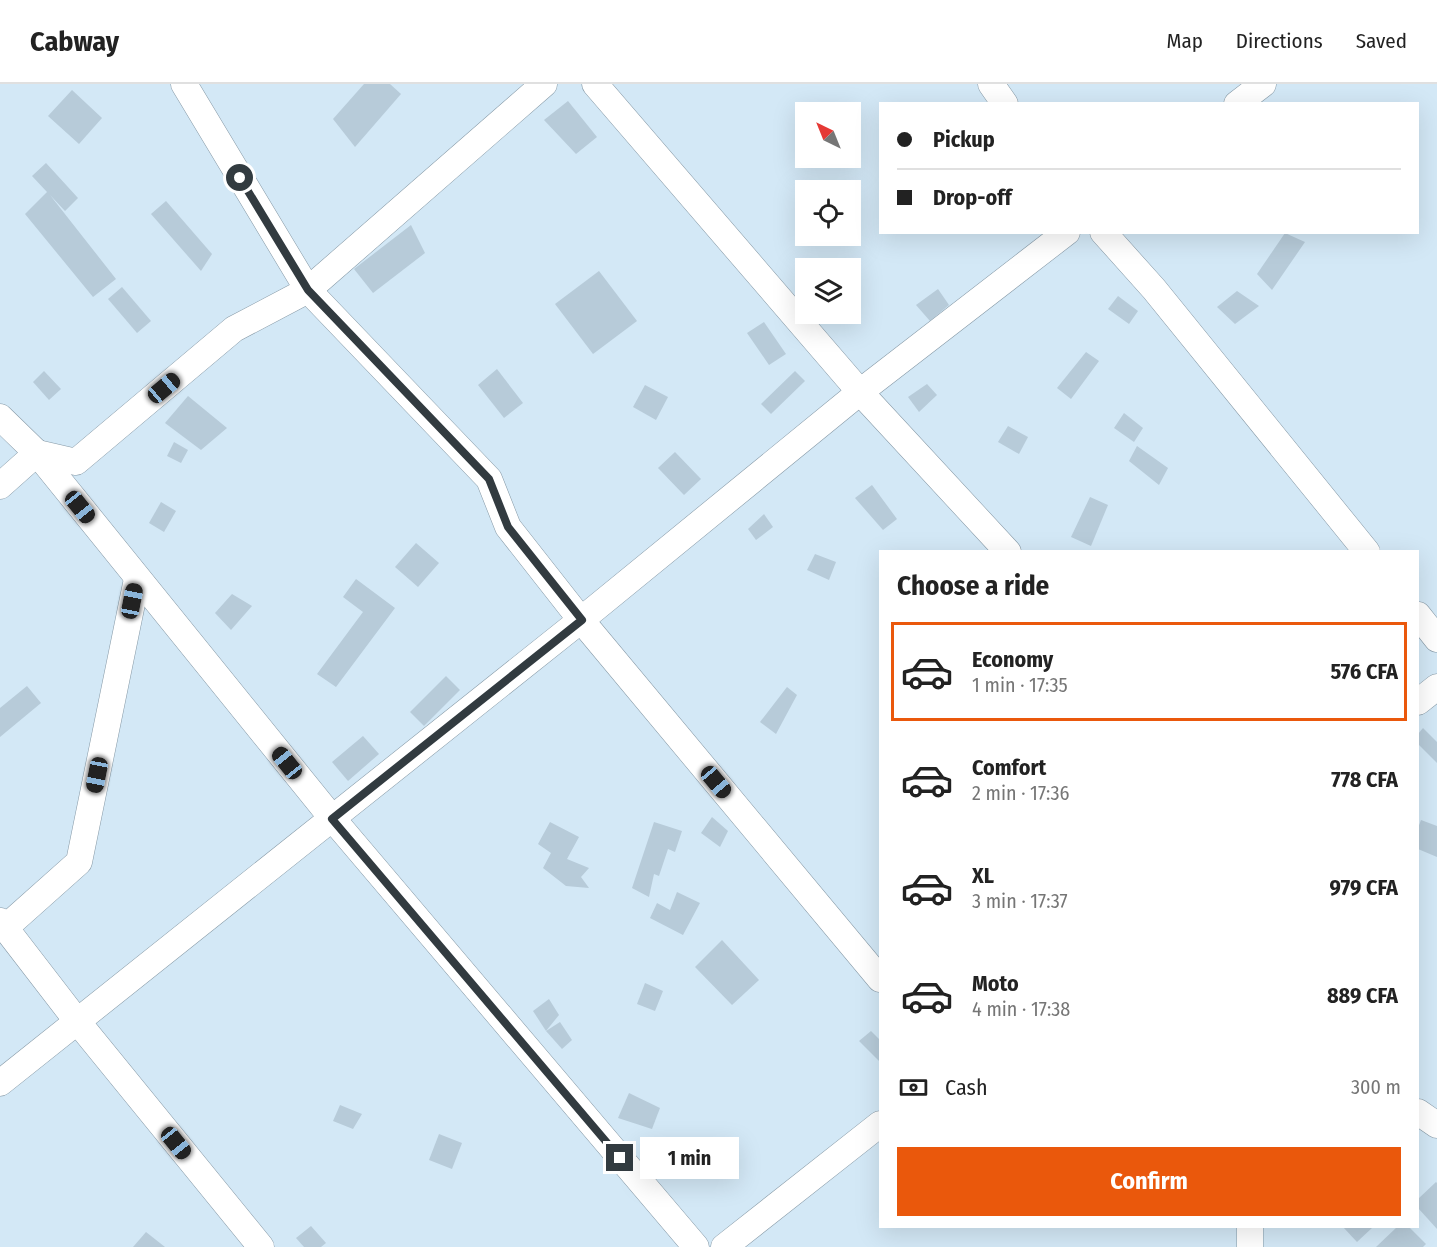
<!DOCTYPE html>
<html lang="en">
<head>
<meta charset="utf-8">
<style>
  :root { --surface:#fff; --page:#f6f6f6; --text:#222; --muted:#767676; --line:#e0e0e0; --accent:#ea580c }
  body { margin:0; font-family:"Fira Sans Condensed",sans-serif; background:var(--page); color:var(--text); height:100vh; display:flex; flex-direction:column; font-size:22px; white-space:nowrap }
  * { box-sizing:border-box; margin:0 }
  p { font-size:20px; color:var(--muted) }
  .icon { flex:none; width:33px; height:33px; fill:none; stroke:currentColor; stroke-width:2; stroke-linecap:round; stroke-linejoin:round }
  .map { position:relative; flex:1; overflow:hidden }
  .side { position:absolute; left:879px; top:466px; width:540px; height:678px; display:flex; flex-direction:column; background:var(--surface); border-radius:0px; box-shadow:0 6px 24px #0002 }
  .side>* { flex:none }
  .guide { position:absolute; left:879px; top:18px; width:540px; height:132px; border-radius:0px; box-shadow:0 6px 24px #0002; display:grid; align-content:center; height:132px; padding:0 18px; background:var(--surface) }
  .needle { width:39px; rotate:317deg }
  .tools { position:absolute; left:795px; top:18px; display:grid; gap:12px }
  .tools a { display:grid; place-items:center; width:66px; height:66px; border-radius:0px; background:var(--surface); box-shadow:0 6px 24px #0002; font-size:30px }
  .end { position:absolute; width:27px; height:27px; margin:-14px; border:8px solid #323b40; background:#fff; box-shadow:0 0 0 3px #fff }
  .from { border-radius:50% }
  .bubble { position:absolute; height:42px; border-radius:0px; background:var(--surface); box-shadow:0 6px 24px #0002; font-size:20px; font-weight:700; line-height:42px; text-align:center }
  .car { position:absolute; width:18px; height:36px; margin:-18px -9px; border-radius:8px; box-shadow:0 0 4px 2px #0007; background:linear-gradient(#222 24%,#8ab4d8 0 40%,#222 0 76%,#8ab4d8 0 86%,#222 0) }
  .guide b { display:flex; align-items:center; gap:21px; height:57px; font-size:22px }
  .guide b+b { border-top:2px solid var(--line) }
  .guide i { width:15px; height:15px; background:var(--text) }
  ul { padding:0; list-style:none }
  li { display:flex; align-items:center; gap:18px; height:99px; margin:0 12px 9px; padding:0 6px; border:3px solid transparent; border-radius:0px }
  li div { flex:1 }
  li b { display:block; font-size:22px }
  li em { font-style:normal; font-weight:700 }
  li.active { border-color:var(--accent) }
  li>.icon { width:54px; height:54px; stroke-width:1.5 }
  h2 { padding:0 18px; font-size:27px; line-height:72px }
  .pay { display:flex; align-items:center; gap:15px; height:66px; padding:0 18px; font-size:22px }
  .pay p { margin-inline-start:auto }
  .primary-button { display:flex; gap:12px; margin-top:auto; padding:12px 18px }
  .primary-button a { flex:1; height:69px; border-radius:0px; background:var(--accent); color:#fff; font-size:24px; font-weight:700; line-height:69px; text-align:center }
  header { display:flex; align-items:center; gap:36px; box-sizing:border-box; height:84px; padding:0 30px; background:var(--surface); border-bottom:2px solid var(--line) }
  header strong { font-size:28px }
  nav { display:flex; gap:33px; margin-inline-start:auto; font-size:21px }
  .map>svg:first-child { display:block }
  .building { fill:#b7cbd9 }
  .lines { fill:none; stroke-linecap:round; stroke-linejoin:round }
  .minor-casing { stroke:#8699a6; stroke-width:27 }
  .minor { stroke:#fff; stroke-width:26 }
  .route { stroke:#323b40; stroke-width:8 }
</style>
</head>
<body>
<header>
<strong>Cabway</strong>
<nav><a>Map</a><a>Directions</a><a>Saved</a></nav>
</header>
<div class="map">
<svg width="1437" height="1163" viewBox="0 0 1437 1163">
  <rect width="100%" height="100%" fill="#d3e8f6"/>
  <g class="building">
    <path d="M364 0H390L401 10 355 63 333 35Z"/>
    <path d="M72 6 102 34 79 60 48 32Z"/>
    <path d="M568 17 597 53 576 70 544 36Z"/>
    <path d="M46 79 78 114 65 127 50 111 116 195 93 213 25 130 47 108 32 92Z"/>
    <path d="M166 117 212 170 201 187 151 130Z"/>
    <path d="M411 141 425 169 373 209 354 185Z"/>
    <path d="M1285 149 1305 158 1272 206 1257 190Z"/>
    <path d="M599 187 637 237 593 270 555 220Z"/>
    <path d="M122 203 151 237 137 249 108 215Z"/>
    <path d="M938 205 949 221 930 237 916 221Z"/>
    <path d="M1237 207 1259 222 1235 240 1217 223Z"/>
    <path d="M1118 212 1138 227 1129 240 1108 225Z"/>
    <path d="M764 238 786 270 769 281 747 249Z"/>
    <path d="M1086 268 1099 277 1071 315 1057 304Z"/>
    <path d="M497 285 523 319 504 334 478 301Z"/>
    <path d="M44 287 61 305 49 316 33 298Z"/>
    <path d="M795 287 805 297 771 330 761 320Z"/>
    <path d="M927 300 937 311 919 328 908 313Z"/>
    <path d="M645 301 668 313 656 336 633 323Z"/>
    <path d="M188 312 227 344 201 366 165 339Z"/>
    <path d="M1124 329 1143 344 1134 358 1114 344Z"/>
    <path d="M1008 342 1028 353 1019 370 998 358Z"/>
    <path d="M174 358 188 366 181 379 167 372Z"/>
    <path d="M1137 362 1168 384 1159 401 1129 377Z"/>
    <path d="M675 368 701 395 684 411 658 384Z"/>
    <path d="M872 401 897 435 883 446 855 414Z"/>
    <path d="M1090 413 1108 421 1091 462 1071 453Z"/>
    <path d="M161 418 176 427 164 448 149 439Z"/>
    <path d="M764 430 773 443 756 456 748 445Z"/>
    <path d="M416 459 439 479 418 503 395 483Z"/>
    <path d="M815 470 836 478 829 496 807 486Z"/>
    <path d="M356 495 395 524 336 603 317 590 363 528 343 513Z"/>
    <path d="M232 510 252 522 231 546 215 529Z"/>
    <path d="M446 592 460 606 424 642 410 628Z"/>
    <path d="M27 602 41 619 0 653V624Z"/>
    <path d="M787 603 797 611 776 650 760 638Z"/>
    <path d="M1423 644 1437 658V679L1418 660V650Z"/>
    <path d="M363 652 379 670 348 697 332 678Z"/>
    <path d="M712 733 728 747 720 763 701 749Z"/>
    <path d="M1421 736 1437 742V773L1418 765V744Z"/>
    <path d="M550 738 579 753 567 775 589 784 581 793 589 804 566 802 543 784 551 769 538 760Z"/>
    <path d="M654 738 682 747 675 768 668 765 659 792 654 790 649 813 632 804Z"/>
    <path d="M677 808 700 819 683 851 650 834 657 819 670 826Z"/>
    <path d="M722 856 759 896 732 921 695 883Z"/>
    <path d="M645 899 663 907 655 927 637 920Z"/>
    <path d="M549 915 559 931 546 947 533 927Z"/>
    <path d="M560 938 572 956 562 965 546 947Z"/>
    <path d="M871 947 880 956V978L859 957Z"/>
    <path d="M629 1009 660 1024 652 1045 618 1034Z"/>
    <path d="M340 1021 362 1030 353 1045 333 1037Z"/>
    <path d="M439 1050 462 1059 452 1085 429 1076Z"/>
    <path d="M1436 1098 1437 1099V1145L1418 1124V1115Z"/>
    <path d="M311 1142 326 1159 321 1163H304L296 1154Z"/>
    <path d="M1343 1143H1373L1357 1158Z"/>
    <path d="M1397 1143H1409L1426 1160 1423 1163H1376Z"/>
    <path d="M146 1148 165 1163H133Z"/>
  </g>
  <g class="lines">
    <g class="minor-casing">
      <g id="minor">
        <path d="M184 0 308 206 489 395 508 443 581 536 880 895"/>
        <path d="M595 0 860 308 1008 468"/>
        <path d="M991 0 1005 20"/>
        <path d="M1237 20 1263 0"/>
        <path d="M1103 148 1154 205 1367 468"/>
        <path d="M0 333 37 369 332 734 696 1163"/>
        <path d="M0 402 37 369 76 378 234 245 308 206 544 0"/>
        <path d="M1418 531 1437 555"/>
        <path d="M1418 618 1437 603"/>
        <path d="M0 837 77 937 261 1163"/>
        <path d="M5 844 79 778 137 495"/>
        <path d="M0 999 581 536 860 308 1067 148"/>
        <path d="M1418 1028 1437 1041"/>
        <path d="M724 1163 880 1040"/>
        <path d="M1250 1163V1143"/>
      </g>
    </g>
    <use href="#minor" class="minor"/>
  </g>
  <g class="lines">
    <path class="route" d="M240 94 308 206 489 395 508 443 582 536 332 735 620 1074"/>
  </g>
</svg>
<div class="tools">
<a><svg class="needle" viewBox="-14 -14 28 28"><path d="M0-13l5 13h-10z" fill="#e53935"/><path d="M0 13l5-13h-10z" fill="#767676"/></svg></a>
<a><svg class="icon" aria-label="locate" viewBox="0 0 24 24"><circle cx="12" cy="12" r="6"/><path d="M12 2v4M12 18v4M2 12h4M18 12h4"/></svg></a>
<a><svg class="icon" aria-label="layers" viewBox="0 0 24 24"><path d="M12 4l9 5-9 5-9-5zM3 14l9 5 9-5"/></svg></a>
</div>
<i class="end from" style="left:240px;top:94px"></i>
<i class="end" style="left:620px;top:1074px"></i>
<div class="bubble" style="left:640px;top:1053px;width:99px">1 min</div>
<i class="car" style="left:164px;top:304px;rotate:50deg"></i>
<i class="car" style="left:80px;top:423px;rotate:141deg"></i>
<i class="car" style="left:132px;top:517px;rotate:11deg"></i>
<i class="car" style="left:287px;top:679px;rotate:321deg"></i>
<i class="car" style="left:97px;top:691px;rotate:191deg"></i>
<i class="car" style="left:716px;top:698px;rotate:140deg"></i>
<i class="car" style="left:176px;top:1059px;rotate:141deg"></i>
<div class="guide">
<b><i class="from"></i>Pickup</b>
<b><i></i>Drop-off</b>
</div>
<section class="side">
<h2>Choose a ride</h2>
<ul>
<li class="active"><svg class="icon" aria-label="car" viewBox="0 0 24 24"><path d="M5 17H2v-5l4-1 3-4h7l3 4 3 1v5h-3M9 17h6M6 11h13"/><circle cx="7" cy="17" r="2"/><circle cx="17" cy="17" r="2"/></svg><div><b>Economy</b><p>1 min · 17:35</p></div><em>576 CFA</em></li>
<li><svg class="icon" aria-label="car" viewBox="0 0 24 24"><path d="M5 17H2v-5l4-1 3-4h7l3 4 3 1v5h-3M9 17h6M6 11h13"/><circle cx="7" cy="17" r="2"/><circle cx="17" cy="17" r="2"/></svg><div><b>Comfort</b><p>2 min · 17:36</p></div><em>778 CFA</em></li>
<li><svg class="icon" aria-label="car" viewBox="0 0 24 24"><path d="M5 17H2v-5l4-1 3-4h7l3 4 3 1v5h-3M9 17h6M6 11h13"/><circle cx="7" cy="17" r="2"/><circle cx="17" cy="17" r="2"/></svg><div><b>XL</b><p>3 min · 17:37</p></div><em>979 CFA</em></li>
<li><svg class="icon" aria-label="car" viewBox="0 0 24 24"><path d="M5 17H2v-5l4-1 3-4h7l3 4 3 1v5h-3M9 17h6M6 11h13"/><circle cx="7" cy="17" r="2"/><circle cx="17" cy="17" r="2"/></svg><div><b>Moto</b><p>4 min · 17:38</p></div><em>889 CFA</em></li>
</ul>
<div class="pay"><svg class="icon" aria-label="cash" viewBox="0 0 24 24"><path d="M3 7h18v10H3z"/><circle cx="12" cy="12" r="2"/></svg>Cash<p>300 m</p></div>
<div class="primary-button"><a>Confirm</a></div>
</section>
</div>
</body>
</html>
